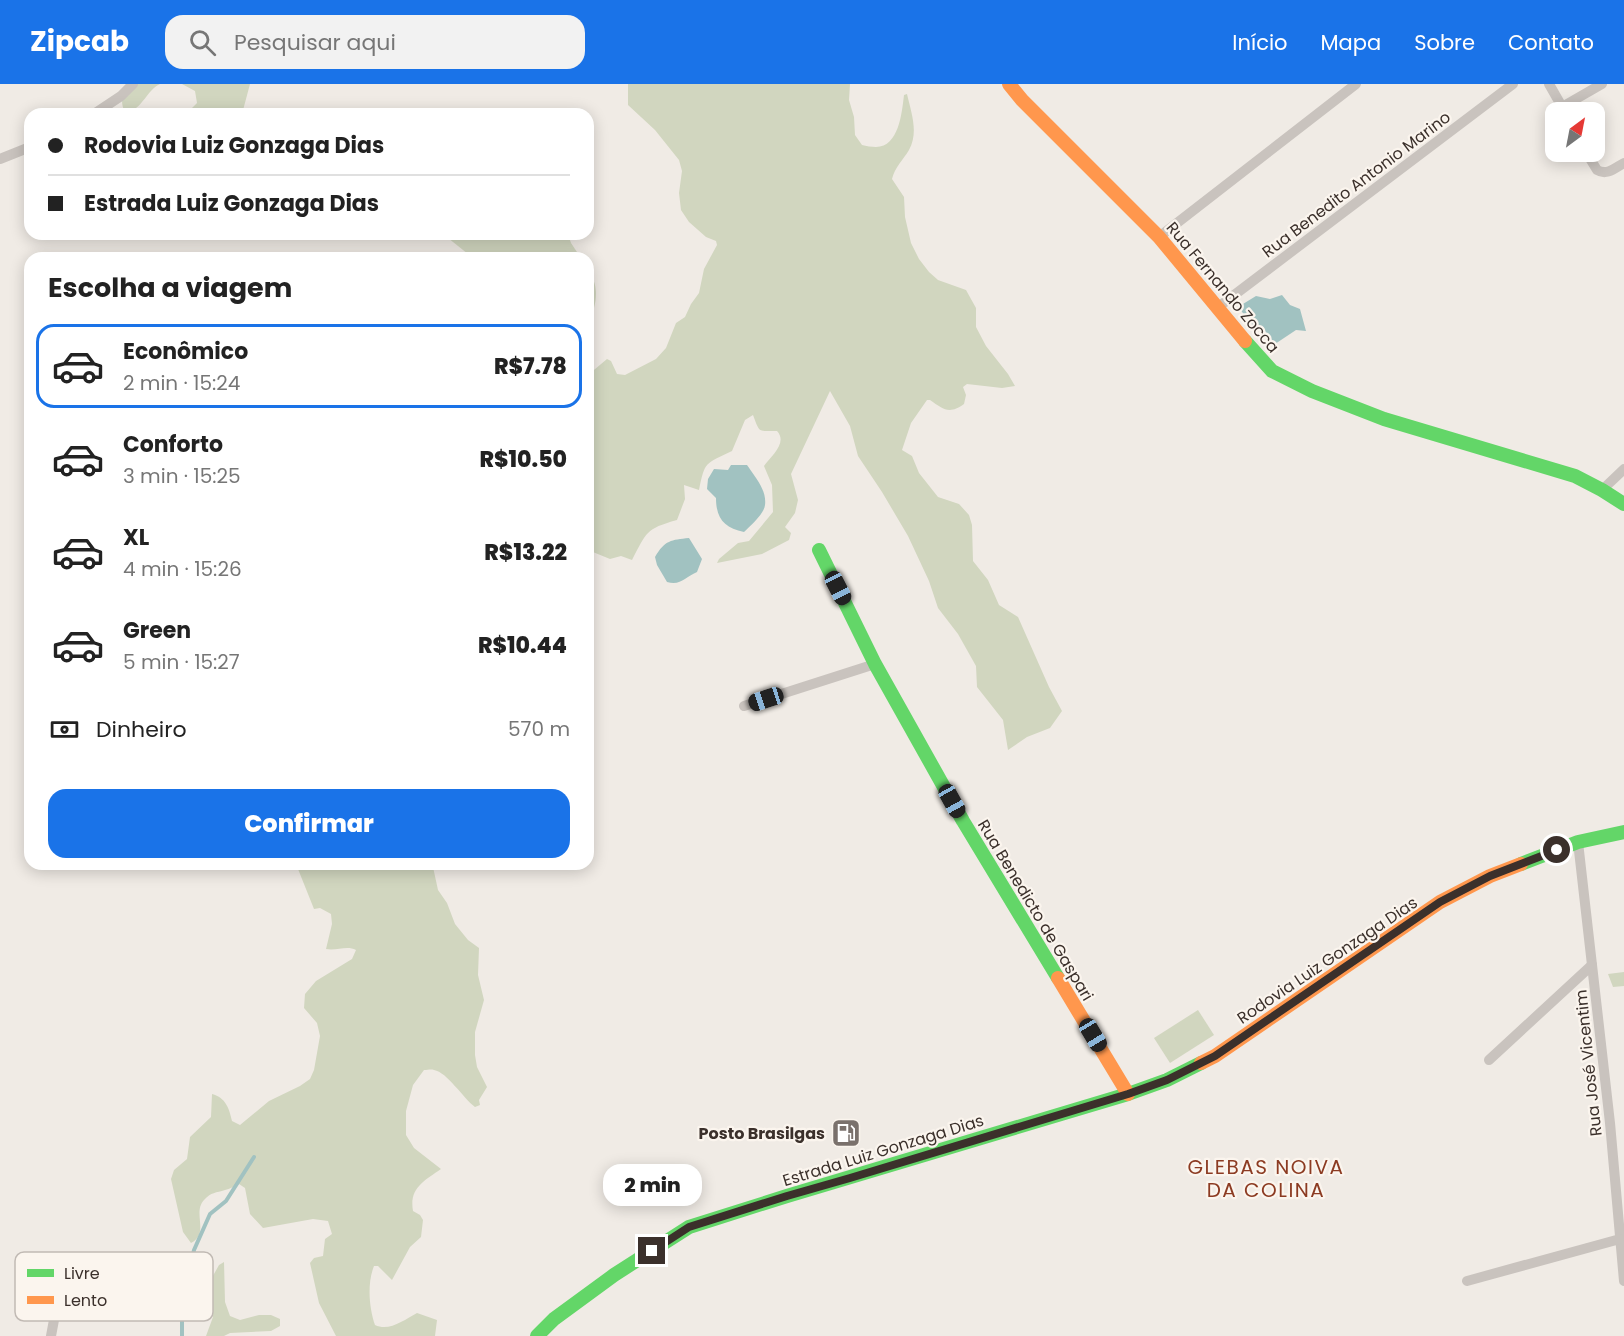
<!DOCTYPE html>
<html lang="pt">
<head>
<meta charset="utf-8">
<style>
  :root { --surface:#fff; --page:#f2f2f2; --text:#222; --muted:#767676; --line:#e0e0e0; --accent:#1a73e8 }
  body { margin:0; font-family:Poppins,sans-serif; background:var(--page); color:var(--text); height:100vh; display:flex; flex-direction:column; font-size:22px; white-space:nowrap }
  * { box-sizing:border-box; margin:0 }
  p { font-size:20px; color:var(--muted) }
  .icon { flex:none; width:33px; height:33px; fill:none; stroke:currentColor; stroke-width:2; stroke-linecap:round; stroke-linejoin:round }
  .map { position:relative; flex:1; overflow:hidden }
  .details { position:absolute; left:24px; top:168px; width:570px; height:618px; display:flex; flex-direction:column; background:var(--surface); border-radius:18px; box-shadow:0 3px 15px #0003 }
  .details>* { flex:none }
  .hud { position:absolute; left:24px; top:24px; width:570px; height:132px; border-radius:18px; box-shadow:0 3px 15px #0003; display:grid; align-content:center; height:132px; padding:0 24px; background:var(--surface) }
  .needle { width:39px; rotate:32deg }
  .tools { position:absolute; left:1545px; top:18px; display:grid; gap:12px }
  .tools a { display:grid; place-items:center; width:60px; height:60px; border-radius:12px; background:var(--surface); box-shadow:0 3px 15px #0003; font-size:30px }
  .end { position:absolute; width:27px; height:27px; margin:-14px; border:8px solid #3b302b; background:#fff; box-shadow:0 0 0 3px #fff }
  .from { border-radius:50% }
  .bubble { position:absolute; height:42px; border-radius:18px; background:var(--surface); box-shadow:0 3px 15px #0003; font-size:20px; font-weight:800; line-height:42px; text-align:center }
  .car { position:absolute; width:18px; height:36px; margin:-18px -9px; border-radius:8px; box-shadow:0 0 4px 2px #0007; background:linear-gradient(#222 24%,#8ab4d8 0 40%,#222 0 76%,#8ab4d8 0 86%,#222 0) }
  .hud b { display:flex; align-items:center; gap:21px; height:57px; font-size:22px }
  .hud b+b { border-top:2px solid var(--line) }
  .hud i { width:15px; height:15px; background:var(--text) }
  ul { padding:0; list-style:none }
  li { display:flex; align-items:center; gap:18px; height:84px; margin:0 12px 9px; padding:0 12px; border:3px solid transparent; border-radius:18px }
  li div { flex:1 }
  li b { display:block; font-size:22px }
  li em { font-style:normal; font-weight:800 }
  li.active { border-color:var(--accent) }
  li>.icon { width:54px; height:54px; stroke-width:1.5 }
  h2 { padding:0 24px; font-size:27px; line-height:72px }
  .pay { display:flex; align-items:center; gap:15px; height:66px; padding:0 24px; font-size:22px }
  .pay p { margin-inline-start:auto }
  .action { display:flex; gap:12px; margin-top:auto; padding:12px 24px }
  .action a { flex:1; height:69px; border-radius:18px; background:var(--accent); color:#fff; font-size:24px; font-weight:800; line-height:69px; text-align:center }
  header { display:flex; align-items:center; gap:36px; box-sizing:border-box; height:84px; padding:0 30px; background:var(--accent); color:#fff }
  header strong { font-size:28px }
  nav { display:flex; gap:33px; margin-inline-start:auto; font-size:21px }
  .search { width:420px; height:54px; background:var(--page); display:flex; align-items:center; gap:15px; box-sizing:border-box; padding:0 21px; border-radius:18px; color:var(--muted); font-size:22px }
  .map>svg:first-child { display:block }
  .green { fill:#d1d6bf }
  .water { fill:#a1c2c1 }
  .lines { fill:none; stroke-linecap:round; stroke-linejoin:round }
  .stream { stroke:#a1c2c1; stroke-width:4 }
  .street { stroke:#c9c3be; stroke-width:10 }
  .fast { stroke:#63d668; stroke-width:14 }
  .slow { stroke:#ff974d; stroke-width:14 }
  .route { stroke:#3b302b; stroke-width:8 }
  .labels { text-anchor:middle; stroke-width:4.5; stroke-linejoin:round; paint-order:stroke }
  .street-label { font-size:16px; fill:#3b302b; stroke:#fbf5ee }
  .poi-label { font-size:16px; font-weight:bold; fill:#3b302b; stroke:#fbf5ee; text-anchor:end }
  .quarter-label { font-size:20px; letter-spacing:1.5px; fill:#8c3b22; stroke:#fbf5ee }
  .key { fill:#fbf5ee; stroke:#c1bab4; stroke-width:1.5 }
  .key-label { font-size:16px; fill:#3b302b }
</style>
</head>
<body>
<header>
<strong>Zipcab</strong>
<div class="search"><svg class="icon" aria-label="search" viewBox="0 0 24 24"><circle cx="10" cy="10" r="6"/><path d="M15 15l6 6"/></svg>Pesquisar aqui</div>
<nav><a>Início</a><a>Mapa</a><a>Sobre</a><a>Contato</a></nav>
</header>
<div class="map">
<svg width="1624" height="1252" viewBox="0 0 1624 1252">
  <rect width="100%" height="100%" fill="#f0ebe5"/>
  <g class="green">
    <path d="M127 0H160C147 6 142 25 128 28L124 26C120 17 123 9 127 0Z"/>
    <path d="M182 0H250L242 30H192L190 26 197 19 195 7Z"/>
    <path d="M628 0H850L849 16 854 33 855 51 862 61C866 62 872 63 876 63 899 63 902 28 904 11L907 10C911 28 919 48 909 66 903 76 895 83 892 95L904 113 905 133 911 159 919 175 929 188 938 196 966 206 976 224V243L986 262 1008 290 1015 302 1002 304 967 300 963 303 966 311 964 320C949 331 943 325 930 316H927L911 339 902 366 912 372 919 389 938 413 959 420 969 431 972 441 973 477 988 496 999 521 1018 533 1049 603 1062 627 1050 644 1027 653 1008 666 1003 636 977 603 976 582 958 550 938 524 929 497 908 452 882 408 858 372 850 342 830 307 791 390 798 416 795 429 785 443 791 449 789 456 762 470 717 479 719 475 738 459 749 457 773 428 772 401 764 382C771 372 788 359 777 347 757 347 760 349 753 331L745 336 732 367C705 380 705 377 699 406L684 401 685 415 677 436C645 445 647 448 632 476L621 472 610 475 588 466V291L607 275 611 277 617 290 625 291 656 275 666 264 676 239 685 233 691 220 699 209 704 185 717 161 716 157 706 153 689 138 681 126 679 109 682 87 679 76 655 46 628 21Z"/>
    <path d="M443 150H568L571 159 581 174H473Z"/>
    <path d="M588 185C601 205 596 221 588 241Z"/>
    <path d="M296 780H431L433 783 438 806 447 819 455 840 468 856 479 864 478 891 484 916 475 948V971L477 983 487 1003 479 1016 480 1021 475 1023C463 1014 447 988 434 986 431 985 428 986 424 986L413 1001 406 1027V1051L414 1064 441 1085C424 1097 409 1104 413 1127L420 1131 423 1136 421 1153 410 1163 392 1196 378 1182H374C367 1199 369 1224 375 1241 389 1248 404 1236 417 1229L437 1236 435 1252H336L319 1219 310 1179 314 1174 323 1172 325 1155 332 1150 328 1137 313 1135 263 1144 250 1130 245 1104 239 1100C234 1102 230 1105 225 1106 216 1109 211 1108 204 1116 192 1129 210 1149 191 1159L183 1148 171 1095 174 1086 187 1075 190 1053 211 1033 212 1010C226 1014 229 1024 232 1037L240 1041 269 1017 300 1002 310 995 314 986 320 952 317 939 304 924 305 910 316 897 352 875 356 866C347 861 337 867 326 865L332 840 331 830 320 824 314 825Z"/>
    <path d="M1624 888V902L1613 903 1608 890Z"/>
    <path d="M1198 926 1214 951 1170 979 1154 954Z"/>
    <path d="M224 1178 225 1218 230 1232 240 1236 259 1231H271L280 1235V1242L271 1247 230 1249 224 1252H206L213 1233 208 1207 209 1199 219 1181Z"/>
  </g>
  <g class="water">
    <path d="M1282 211 1290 221 1300 225 1306 247 1296 246 1275 260 1265 247 1256 245 1238 223 1256 212 1270 215Z"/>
    <path d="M731 381H747C755 393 767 406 765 421 764 430 751 441 744 448 724 444 716 434 716 414L707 405 708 395 714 385 728 386Z"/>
    <path d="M689 454 702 475 697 488C685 493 681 502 667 498L657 481 655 473C665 456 671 456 689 454Z"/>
  </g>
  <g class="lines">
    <path class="stream" d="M182 1252V1220L194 1166 210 1130 226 1117 254 1073"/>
    <g class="street">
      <path d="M1549 0 1565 28"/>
      <path d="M1562 23 1602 0"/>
      <path d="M94 30 121 12 133 0"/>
      <path d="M1586 68 1597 86C1607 92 1615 84 1624 79"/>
      <path d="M0 75 30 63"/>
      <path d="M1159 153 1356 0"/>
      <path d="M1217 224 1513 0"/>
      <path d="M1602 406 1624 385"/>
      <path d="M744 622 875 580"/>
      <path d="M1578 758 1610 1039 1624 1197"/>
      <path d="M1489 976 1592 881"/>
      <path d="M1467 1197 1620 1155"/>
      <path d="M51 1252 65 1177"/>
    </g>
    <g class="fast">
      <path d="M1245 257 1272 287 1312 307 1384 335 1575 392 1602 406 1624 420"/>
      <path d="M819 466 875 580 963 737 1058 894"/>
      <path d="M1521 780 1578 758 1624 748"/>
      <path d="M537 1252 554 1235 614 1191 689 1143 787 1112 1128 1010 1167 996 1201 979"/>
    </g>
    <g class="slow">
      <path d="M1009 0 1022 16 1159 153 1245 257"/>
      <path d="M1058 894 1128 1010"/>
      <path d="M1201 979 1215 972 1440 818 1490 792 1521 780"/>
    </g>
  </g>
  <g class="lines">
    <path class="route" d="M652 1167 689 1143 787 1112 850 1094 1128 1010 1167 996 1215 972 1440 818 1490 792 1557 766"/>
  </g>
  <defs>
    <g id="fuel-square" transform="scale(1.5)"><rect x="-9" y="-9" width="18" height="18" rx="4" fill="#7a716c" stroke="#fbf5ee"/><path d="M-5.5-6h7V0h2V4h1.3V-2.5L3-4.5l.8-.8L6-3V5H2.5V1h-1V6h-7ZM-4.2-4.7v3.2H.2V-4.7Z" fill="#fff"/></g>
  </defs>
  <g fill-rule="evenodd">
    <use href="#fuel-square" x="846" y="1049"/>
  </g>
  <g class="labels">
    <g class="street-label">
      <text transform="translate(1356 100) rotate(-37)" y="6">Rua Benedito Antonio Marino</text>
      <text transform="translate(1223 203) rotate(50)" y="6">Rua Fernando Zocca</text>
      <text transform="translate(1036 826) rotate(59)" y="6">Rua Benedicto de Gaspari</text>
      <text transform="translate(1327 876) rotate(-34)" y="6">Rodovia Luiz Gonzaga Dias</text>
      <text transform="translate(1588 979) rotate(-96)" y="6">Rua José Vicentim</text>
      <text transform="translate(883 1066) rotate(-17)" y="6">Estrada Luiz Gonzaga Dias</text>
    </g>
    <g class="poi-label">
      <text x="825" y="1055">Posto Brasilgas</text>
    </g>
    <g class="quarter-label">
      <text x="1266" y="1090">GLEBAS NOIVA<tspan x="1266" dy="23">DA COLINA</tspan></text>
    </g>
  </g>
  <rect x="15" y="1168" width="198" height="69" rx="9" class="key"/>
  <rect x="27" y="1185" width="27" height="8" fill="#63d668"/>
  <rect x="27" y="1212" width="27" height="8" fill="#ff974d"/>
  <g class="key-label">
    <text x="64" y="1195">Livre</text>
    <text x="64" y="1222">Lento</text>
  </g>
</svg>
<div class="tools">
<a><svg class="needle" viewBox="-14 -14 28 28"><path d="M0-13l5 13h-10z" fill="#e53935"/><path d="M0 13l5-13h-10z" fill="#767676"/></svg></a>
</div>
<i class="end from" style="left:1557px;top:766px"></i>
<i class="end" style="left:652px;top:1167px"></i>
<div class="bubble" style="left:603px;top:1080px;width:99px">2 min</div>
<i class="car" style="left:838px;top:504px;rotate:153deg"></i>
<i class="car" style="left:766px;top:615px;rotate:252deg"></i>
<i class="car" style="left:952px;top:717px;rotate:151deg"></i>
<i class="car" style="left:1093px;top:951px;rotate:149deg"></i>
<div class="hud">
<b><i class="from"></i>Rodovia Luiz Gonzaga Dias</b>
<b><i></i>Estrada Luiz Gonzaga Dias</b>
</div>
<section class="details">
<h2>Escolha a viagem</h2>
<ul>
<li class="active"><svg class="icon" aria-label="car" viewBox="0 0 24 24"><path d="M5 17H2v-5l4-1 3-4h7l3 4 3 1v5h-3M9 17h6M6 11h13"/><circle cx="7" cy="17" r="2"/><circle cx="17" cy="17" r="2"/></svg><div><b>Econômico</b><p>2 min · 15:24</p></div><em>R$7.78</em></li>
<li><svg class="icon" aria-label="car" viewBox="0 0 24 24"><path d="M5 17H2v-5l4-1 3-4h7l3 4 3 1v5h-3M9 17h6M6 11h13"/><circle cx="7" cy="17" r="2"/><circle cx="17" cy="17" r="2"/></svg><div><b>Conforto</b><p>3 min · 15:25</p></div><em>R$10.50</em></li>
<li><svg class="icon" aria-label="car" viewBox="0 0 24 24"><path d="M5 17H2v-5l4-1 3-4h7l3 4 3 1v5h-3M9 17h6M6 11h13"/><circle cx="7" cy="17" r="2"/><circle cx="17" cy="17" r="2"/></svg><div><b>XL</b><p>4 min · 15:26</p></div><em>R$13.22</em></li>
<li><svg class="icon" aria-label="car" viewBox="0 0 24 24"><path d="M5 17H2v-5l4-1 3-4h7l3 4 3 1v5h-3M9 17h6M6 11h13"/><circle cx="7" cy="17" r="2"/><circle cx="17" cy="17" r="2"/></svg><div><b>Green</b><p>5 min · 15:27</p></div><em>R$10.44</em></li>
</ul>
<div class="pay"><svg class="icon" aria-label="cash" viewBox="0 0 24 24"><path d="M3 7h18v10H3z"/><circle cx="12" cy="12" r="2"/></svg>Dinheiro<p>570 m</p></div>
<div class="action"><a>Confirmar</a></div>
</section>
</div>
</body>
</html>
